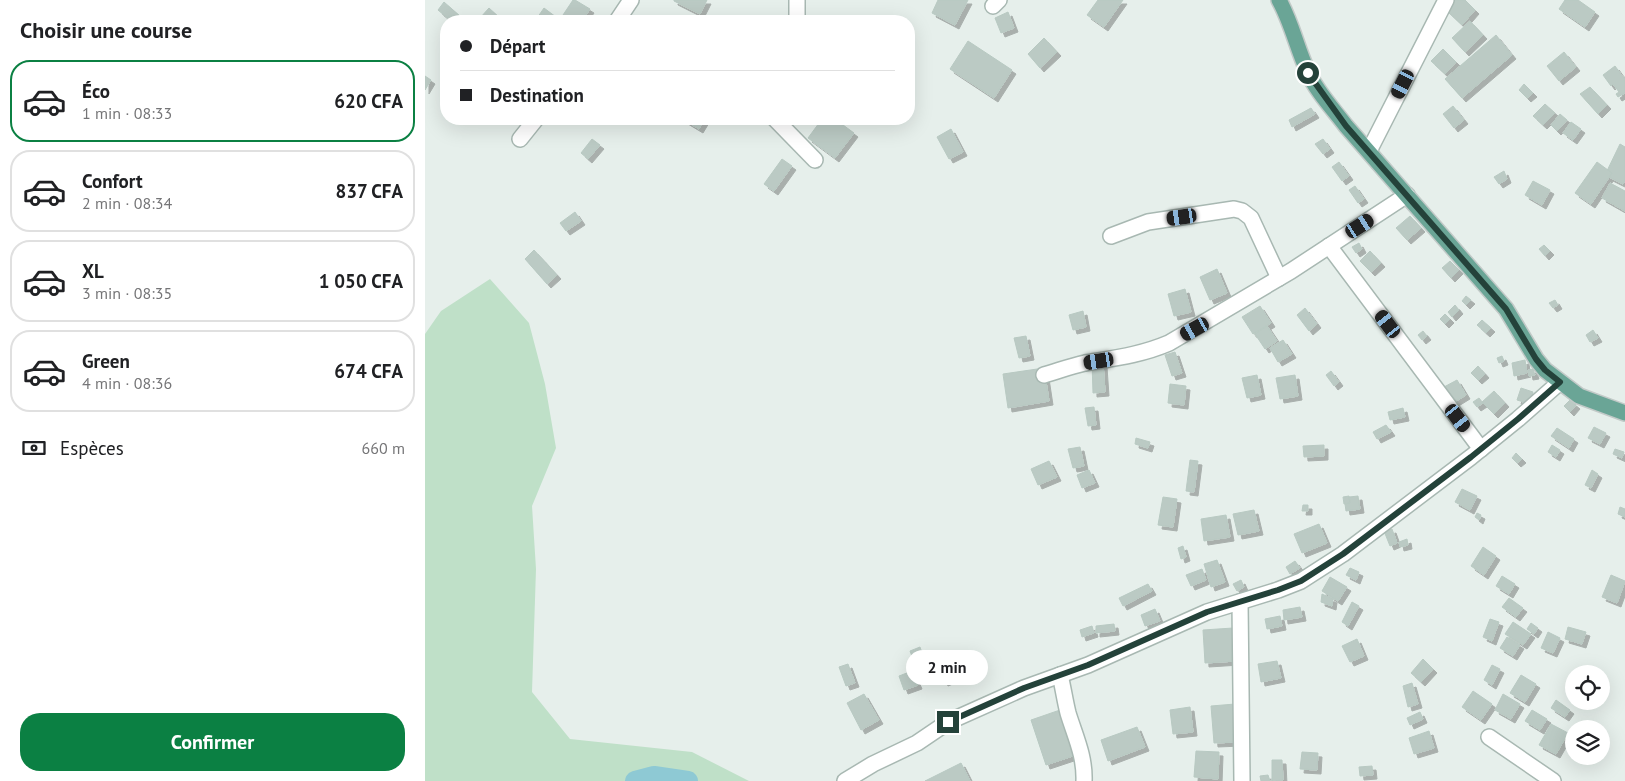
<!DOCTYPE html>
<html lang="fr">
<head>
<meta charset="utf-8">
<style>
  :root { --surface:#fff; --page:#f6f6f6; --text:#202124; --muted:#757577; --line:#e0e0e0; --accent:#0b8043 }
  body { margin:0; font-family:"PT Sans",sans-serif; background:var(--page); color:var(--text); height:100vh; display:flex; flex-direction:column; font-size:19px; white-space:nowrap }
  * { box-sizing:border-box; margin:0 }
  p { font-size:16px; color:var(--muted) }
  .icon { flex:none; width:28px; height:28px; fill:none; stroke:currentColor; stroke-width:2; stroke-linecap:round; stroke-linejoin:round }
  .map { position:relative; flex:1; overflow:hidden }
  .side { display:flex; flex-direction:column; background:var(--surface); width:425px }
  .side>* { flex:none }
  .hud { position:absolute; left:15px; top:15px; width:475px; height:110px; border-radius:20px; box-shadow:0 5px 20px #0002; display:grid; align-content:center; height:110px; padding:0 20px; background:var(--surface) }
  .fabs { position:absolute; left:1140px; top:665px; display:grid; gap:10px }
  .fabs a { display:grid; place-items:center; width:45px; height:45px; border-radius:50%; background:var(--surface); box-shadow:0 5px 20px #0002; font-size:25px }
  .end { position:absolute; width:22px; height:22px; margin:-11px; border:6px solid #24423a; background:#fff; box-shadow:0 0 0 2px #fff }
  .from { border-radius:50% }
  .bubble { position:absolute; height:35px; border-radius:18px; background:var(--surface); box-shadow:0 5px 20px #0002; font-size:16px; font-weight:700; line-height:35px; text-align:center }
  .car { position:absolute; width:15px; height:30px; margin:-15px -8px; border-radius:6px; box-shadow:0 0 4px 1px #0007; background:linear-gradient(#222 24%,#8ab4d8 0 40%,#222 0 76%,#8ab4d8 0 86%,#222 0) }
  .hud b { display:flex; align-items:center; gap:18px; height:48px; font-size:19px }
  .hud b+b { border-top:1px solid var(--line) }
  .hud i { width:12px; height:12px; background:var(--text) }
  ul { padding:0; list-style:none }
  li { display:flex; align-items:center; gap:15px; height:82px; margin:0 10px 8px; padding:0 10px; border:2px solid var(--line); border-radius:20px }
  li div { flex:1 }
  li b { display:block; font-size:19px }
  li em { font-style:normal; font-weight:700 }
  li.active { border-color:var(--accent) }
  li>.icon { width:45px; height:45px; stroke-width:1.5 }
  h2 { padding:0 20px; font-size:22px; line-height:60px }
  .pay { display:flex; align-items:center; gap:12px; height:55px; padding:0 20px; font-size:19px }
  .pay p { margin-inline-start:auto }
  .button { display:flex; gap:10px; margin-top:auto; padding:10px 20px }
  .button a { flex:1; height:58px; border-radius:20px; background:var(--accent); color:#fff; font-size:20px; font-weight:700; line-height:58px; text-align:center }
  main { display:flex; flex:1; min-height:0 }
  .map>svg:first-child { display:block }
  .green { fill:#bfe0c8 }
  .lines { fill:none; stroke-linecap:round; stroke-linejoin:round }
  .river { stroke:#8ec9d4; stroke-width:20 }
  .building { fill:#bbcac4; stroke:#b8c9c2; filter:url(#shadow) }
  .minor-casing { stroke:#a8b8b2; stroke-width:18 }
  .major-casing { stroke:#c2cac8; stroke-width:18 }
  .minor { stroke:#fff; stroke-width:15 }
  .major { stroke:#6aa596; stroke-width:15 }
  .route { stroke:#24423a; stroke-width:6 }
</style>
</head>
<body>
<main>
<section class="side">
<h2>Choisir une course</h2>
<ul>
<li class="active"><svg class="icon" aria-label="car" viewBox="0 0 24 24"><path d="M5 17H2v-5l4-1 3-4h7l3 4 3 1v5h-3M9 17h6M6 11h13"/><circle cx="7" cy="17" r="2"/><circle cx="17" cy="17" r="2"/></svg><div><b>Éco</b><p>1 min · 08:33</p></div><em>620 CFA</em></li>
<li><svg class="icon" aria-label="car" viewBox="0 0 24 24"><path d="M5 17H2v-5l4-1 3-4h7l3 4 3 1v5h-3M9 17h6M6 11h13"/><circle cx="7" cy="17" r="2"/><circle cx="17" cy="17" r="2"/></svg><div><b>Confort</b><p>2 min · 08:34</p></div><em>837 CFA</em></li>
<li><svg class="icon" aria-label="car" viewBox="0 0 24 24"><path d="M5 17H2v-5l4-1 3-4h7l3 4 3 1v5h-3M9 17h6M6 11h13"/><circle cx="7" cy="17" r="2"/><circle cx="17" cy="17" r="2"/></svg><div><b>XL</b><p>3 min · 08:35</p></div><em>1 050 CFA</em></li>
<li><svg class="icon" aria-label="car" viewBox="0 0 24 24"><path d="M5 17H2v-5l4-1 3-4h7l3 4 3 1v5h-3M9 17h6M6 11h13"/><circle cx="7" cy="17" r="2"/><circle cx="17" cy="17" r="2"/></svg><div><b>Green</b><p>4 min · 08:36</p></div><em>674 CFA</em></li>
</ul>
<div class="pay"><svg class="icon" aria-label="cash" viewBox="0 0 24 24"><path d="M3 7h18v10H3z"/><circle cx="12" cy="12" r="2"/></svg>Espèces<p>660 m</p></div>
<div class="button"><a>Confirmer</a></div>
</section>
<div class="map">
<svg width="1200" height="781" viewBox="0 0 1200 781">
  <defs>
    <filter id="shadow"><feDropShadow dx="4" dy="4" stdDeviation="0" flood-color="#0004"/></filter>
  </defs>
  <rect width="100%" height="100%" fill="#e6efeb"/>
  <path class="green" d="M65 279 104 323 120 384 131 448 107 506 111 569 107 692 145 739 267 752 324 781H0V334L16 311Z"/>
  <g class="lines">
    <path class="river" d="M210 781 229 776 263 781"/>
  </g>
  <g class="building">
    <path d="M148 0H150L165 9 157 21H141L136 18Z"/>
    <path d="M249 0H282L275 14 249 1Z"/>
    <path d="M513 0H543L530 25 507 13Z"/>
    <path d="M673 0H698L679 27 662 15Z"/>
    <path d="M1028 0H1040L1050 10 1037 25 1020 9Z"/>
    <path d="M1140 0H1153L1170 12 1160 27 1134 9Z"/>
    <path d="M19 2 35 16 31 21H26L13 10Z"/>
    <path d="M64 8 75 18 72 21H59L55 18Z"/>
    <path d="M119 8 135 20 134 21H110Z"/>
    <path d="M583 12 589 28 576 33 570 18Z"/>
    <path d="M1045 21 1058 35 1040 52 1027 38Z"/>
    <path d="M1071 35 1087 55 1037 98 1020 79Z"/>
    <path d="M619 38 632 52 615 68 603 54Z"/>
    <path d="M543 41 587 70 569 98 525 69Z"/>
    <path d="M1018 49 1031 62 1020 74 1006 61Z"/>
    <path d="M1139 52 1151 67 1134 81 1122 66Z"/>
    <path d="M1190 66 1198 77H1200V93L1193 97 1191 94 1194 92 1188 84 1186 86 1178 75Z"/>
    <path d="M0 76 6 80 0 90Z"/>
    <path d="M1099 84 1108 93 1102 98 1094 90Z"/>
    <path d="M1165 87 1182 105 1173 114 1155 94Z"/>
    <path d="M1120 104 1130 113 1118 125 1108 116Z"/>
    <path d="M1028 106 1039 120 1029 128 1018 114Z"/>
    <path d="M886 108 890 114 867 127 864 120Z"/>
    <path d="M1135 114 1142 120 1132 131 1126 125Z"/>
    <path d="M260 119H280L274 129 259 120Z"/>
    <path d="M397 119H410L429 133 410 158 383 138Z"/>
    <path d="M1146 122 1156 129 1148 140 1138 133Z"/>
    <path d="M526 129 538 152 524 159 512 137Z"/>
    <path d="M167 139 175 145 163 159 156 153Z"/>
    <path d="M898 139 905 149 898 154 890 144Z"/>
    <path d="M1195 144 1200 147V180L1198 184 1180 175Z"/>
    <path d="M357 159 367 166 349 191 339 184Z"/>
    <path d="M914 162 924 176 917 181 907 167Z"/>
    <path d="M1172 162 1187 173 1166 204 1150 193Z"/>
    <path d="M1079 171 1082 179 1074 184 1069 177Z"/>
    <path d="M1108 181 1125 190 1117 205 1100 195Z"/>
    <path d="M1185 183 1200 191V211L1177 198Z"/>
    <path d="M930 186 939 199 933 203 924 190Z"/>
    <path d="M150 212 156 221 141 231 135 223Z"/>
    <path d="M985 216 996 228 982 240 971 228Z"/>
    <path d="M934 243 937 249 931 253 927 247Z"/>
    <path d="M1119 245 1125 251 1120 256 1114 249Z"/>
    <path d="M109 250 132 275 122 284 100 259Z"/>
    <path d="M945 251 956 263 946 272 935 261Z"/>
    <path d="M1025 261 1034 270 1026 278 1017 268Z"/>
    <path d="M792 269 802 293 785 300 775 277Z"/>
    <path d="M760 289 766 312 749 316 743 294Z"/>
    <path d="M1041 296 1046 300 1041 305 1037 301Z"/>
    <path d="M1130 300 1133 305 1128 308 1124 303Z"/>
    <path d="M1030 305 1034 310 1027 317 1023 312Z"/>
    <path d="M835 306 846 323 828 334 817 317Z"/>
    <path d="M880 308 892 324 884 331 872 315Z"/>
    <path d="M658 311 661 327 648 330 644 315Z"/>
    <path d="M1020 314 1025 319 1020 324 1015 319Z"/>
    <path d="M1057 320 1066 328 1061 333 1052 325Z"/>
    <path d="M842 326 852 341 840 349 830 334Z"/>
    <path d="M1168 330 1173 338 1165 342 1161 335Z"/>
    <path d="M998 331 1002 336 997 340 993 335Z"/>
    <path d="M601 336 605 356 594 358 589 338Z"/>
    <path d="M858 340 867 354 853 362 845 348Z"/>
    <path d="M750 352 757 373 747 376 740 355Z"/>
    <path d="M1077 356 1079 361 1074 363 1072 358Z"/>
    <path d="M1100 360 1102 373 1089 376 1087 363Z"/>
    <path d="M667 363H678L680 392 668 393Z"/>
    <path d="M1053 366 1060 374 1053 380 1046 373Z"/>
    <path d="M619 368 624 401 583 408 578 374Z"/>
    <path d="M1108 369 1110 375 1104 376 1103 370Z"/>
    <path d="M906 371 914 382 909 386 901 375Z"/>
    <path d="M832 375 836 395 822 398 817 378Z"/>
    <path d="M870 375 873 396 855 399 851 378Z"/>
    <path d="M1032 380 1041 395 1028 403 1019 387Z"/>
    <path d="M745 384 761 386 759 405 743 403Z"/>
    <path d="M1096 388 1108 392 1105 404 1092 400Z"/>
    <path d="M1069 391 1080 403 1069 414 1057 402Z"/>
    <path d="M1054 398 1058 403 1052 407 1048 402Z"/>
    <path d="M1145 400 1151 405 1145 412 1139 406Z"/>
    <path d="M669 407 671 425 663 426 660 408Z"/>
    <path d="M978 408 980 417 965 420 963 412Z"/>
    <path d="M961 425 966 432 952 439 948 432Z"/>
    <path d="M1169 427 1181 433 1175 444 1163 438Z"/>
    <path d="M1132 428 1149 439 1144 448 1126 436Z"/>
    <path d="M711 438 725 442 723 448 710 444Z"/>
    <path d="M899 445V456L879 457 878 446Z"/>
    <path d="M1127 445 1135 450 1131 457 1123 452Z"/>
    <path d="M655 447 659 466 648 468 643 449Z"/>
    <path d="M1190 449 1199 452 1197 458 1188 454Z"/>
    <path d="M1091 453 1097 459 1092 463 1087 458Z"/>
    <path d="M765 460 773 461 769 492 761 491Z"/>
    <path d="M624 461 632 477 613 485 606 469Z"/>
    <path d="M664 470 670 483 657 488 652 475Z"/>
    <path d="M1167 470 1173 474 1166 488 1160 485Z"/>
    <path d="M1037 489 1052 496 1045 510 1030 502Z"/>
    <path d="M924 496 925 503 919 504 918 497Z"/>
    <path d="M933 496 935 509 921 511 920 504 925 503 924 497Z"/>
    <path d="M738 497 752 499 748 527 733 525Z"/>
    <path d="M878 505H883V511H877Z"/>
    <path d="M1195 507 1200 509V517L1193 514Z"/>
    <path d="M829 510 834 531 813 535 808 514Z"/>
    <path d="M1052 513 1056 515 1054 520 1050 517Z"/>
    <path d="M801 515 805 537 779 541 776 519Z"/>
    <path d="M894 524 902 543 877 553 869 534Z"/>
    <path d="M967 529 972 543 965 546 959 531Z"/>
    <path d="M982 539 983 545 975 547 974 542Z"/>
    <path d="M758 546 761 557 756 559 753 548Z"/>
    <path d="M1058 547 1071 556 1059 575 1046 566Z"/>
    <path d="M792 560 800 582 786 587 779 564Z"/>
    <path d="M870 561 875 568 865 574 861 567Z"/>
    <path d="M925 568 934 572 931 580 921 575Z"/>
    <path d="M777 569 781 580 766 586 761 575Z"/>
    <path d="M1186 575 1200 581 1192 603 1177 597Z"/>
    <path d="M1077 576 1090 584 1084 594 1071 586Z"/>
    <path d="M905 577 922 587 913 601 897 591Z"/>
    <path d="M816 580 819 587 812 591 808 584Z"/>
    <path d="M723 584 727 591 698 606 694 598Z"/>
    <path d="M897 594 908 599 907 606 896 602Z"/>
    <path d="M1084 598 1098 608 1091 617 1077 607Z"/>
    <path d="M927 602 934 606 923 626 917 622Z"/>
    <path d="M875 607 877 617 859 620 858 610Z"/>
    <path d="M730 609 735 621 720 626 716 615Z"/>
    <path d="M855 616 857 626 842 629 840 619Z"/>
    <path d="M1065 619 1074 622 1067 641 1058 637Z"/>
    <path d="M1088 622 1106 634 1098 645 1080 634Z"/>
    <path d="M1106 623 1113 628 1109 634 1102 629Z"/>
    <path d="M689 624 690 631 671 633V626Z"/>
    <path d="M667 626 669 633 657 637 655 630Z"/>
    <path d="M1143 627 1161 632 1157 644 1140 639Z"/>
    <path d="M808 628 811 661 780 663 778 630Z"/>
    <path d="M1123 632 1135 638 1128 653 1116 648Z"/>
    <path d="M1082 637 1095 645 1088 656 1075 648Z"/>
    <path d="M932 639 939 656 925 662 917 646Z"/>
    <path d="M495 647 501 664 491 667 485 651Z"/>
    <path d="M998 659 1008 669 996 682 986 673Z"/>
    <path d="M852 661 856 678 836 682 833 664Z"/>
    <path d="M423 664 430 683 421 686 414 667Z"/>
    <path d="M538 664 541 673 519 682 516 674Z"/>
    <path d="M1067 665 1075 669 1067 685 1059 680Z"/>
    <path d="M487 671 493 685 479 690 474 676Z"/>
    <path d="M1096 675 1111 684 1100 702 1085 693Z"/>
    <path d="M987 683 993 704 983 707 978 686Z"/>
    <path d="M1048 691 1067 704 1056 720 1037 707Z"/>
    <path d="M439 694 454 720 436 730 422 703Z"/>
    <path d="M1078 694 1095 704 1086 719 1070 710Z"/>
    <path d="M1131 700 1145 710 1140 717 1126 708Z"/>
    <path d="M810 704 812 742 789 743 786 706Z"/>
    <path d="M765 707 768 732 748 734 745 710Z"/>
    <path d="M635 710 651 755 621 765 606 720Z"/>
    <path d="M1107 710 1122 719 1115 730 1100 721Z"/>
    <path d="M995 712 998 719 985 725 982 718Z"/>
    <path d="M1126 724 1143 733 1131 754 1114 745Z"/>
    <path d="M712 727 720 747 683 761 676 740Z"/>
    <path d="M1004 731 1009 748 989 754 984 738Z"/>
    <path d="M771 751 794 752 793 779 769 777Z"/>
    <path d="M877 752 893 753 892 770 875 769Z"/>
    <path d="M847 760H857L858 780 847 781Z"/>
    <path d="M536 763 545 781H500Z"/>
    <path d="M947 766 948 775 935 776 934 767Z"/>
    <path d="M843 775 845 781H836L835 776Z"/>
  </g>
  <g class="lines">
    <g class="minor-casing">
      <g id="minor">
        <path d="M372 0V21"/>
        <path d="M568 6 574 0"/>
        <path d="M192 21 206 0"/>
        <path d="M350 119 390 160"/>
        <path d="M95 139 111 119"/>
        <path d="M944 151 1021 0"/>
        <path d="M686 236 723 222 809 209 817 211 826 218 854 278"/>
        <path d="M904 246 1056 449"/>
        <path d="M619 375C633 371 646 366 660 363 690 358 716 355 744 343L866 271 982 195"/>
        <path d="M815 602 817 781"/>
        <path d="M635 675C638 687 640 701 643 713 650 736 660 756 659 781"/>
        <path d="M1064 737 1128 781"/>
        <path d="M420 781 448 764 492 743 523 722 599 688 663 665 782 612 853 590 876 581 918 554 1046 457 1093 419 1135 382"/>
      </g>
    </g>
    <g class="major-casing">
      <path id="major" d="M854 0C867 23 872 49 883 72 891 91 909 110 921 126L1081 309 1111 359 1120 370 1154 396 1200 413"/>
    </g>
    <use href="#minor" class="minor"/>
    <use href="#major" class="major"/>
  </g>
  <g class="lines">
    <path class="route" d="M523 722 599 688 663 665 782 612 853 590 876 581 918 554 1046 457 1093 419 1135 382 1120 370 1111 359 1081 309 921 126 883 73"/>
  </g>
</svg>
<div class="fabs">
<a><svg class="icon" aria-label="locate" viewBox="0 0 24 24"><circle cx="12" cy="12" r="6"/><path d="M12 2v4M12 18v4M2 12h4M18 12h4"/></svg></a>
<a><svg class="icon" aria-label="layers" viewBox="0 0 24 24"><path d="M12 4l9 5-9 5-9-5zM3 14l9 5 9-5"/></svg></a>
</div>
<i class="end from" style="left:883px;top:73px"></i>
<i class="end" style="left:523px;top:722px"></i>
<div class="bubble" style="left:481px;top:650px;width:82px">2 min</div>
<i class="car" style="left:978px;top:84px;rotate:207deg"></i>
<i class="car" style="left:757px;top:217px;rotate:262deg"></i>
<i class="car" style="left:935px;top:226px;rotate:57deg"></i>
<i class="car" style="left:963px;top:324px;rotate:323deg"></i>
<i class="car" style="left:770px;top:329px;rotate:241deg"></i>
<i class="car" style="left:674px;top:361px;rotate:261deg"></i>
<i class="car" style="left:1033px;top:418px;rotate:143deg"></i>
<div class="hud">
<b><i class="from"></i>Départ</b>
<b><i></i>Destination</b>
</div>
</div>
</main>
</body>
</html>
